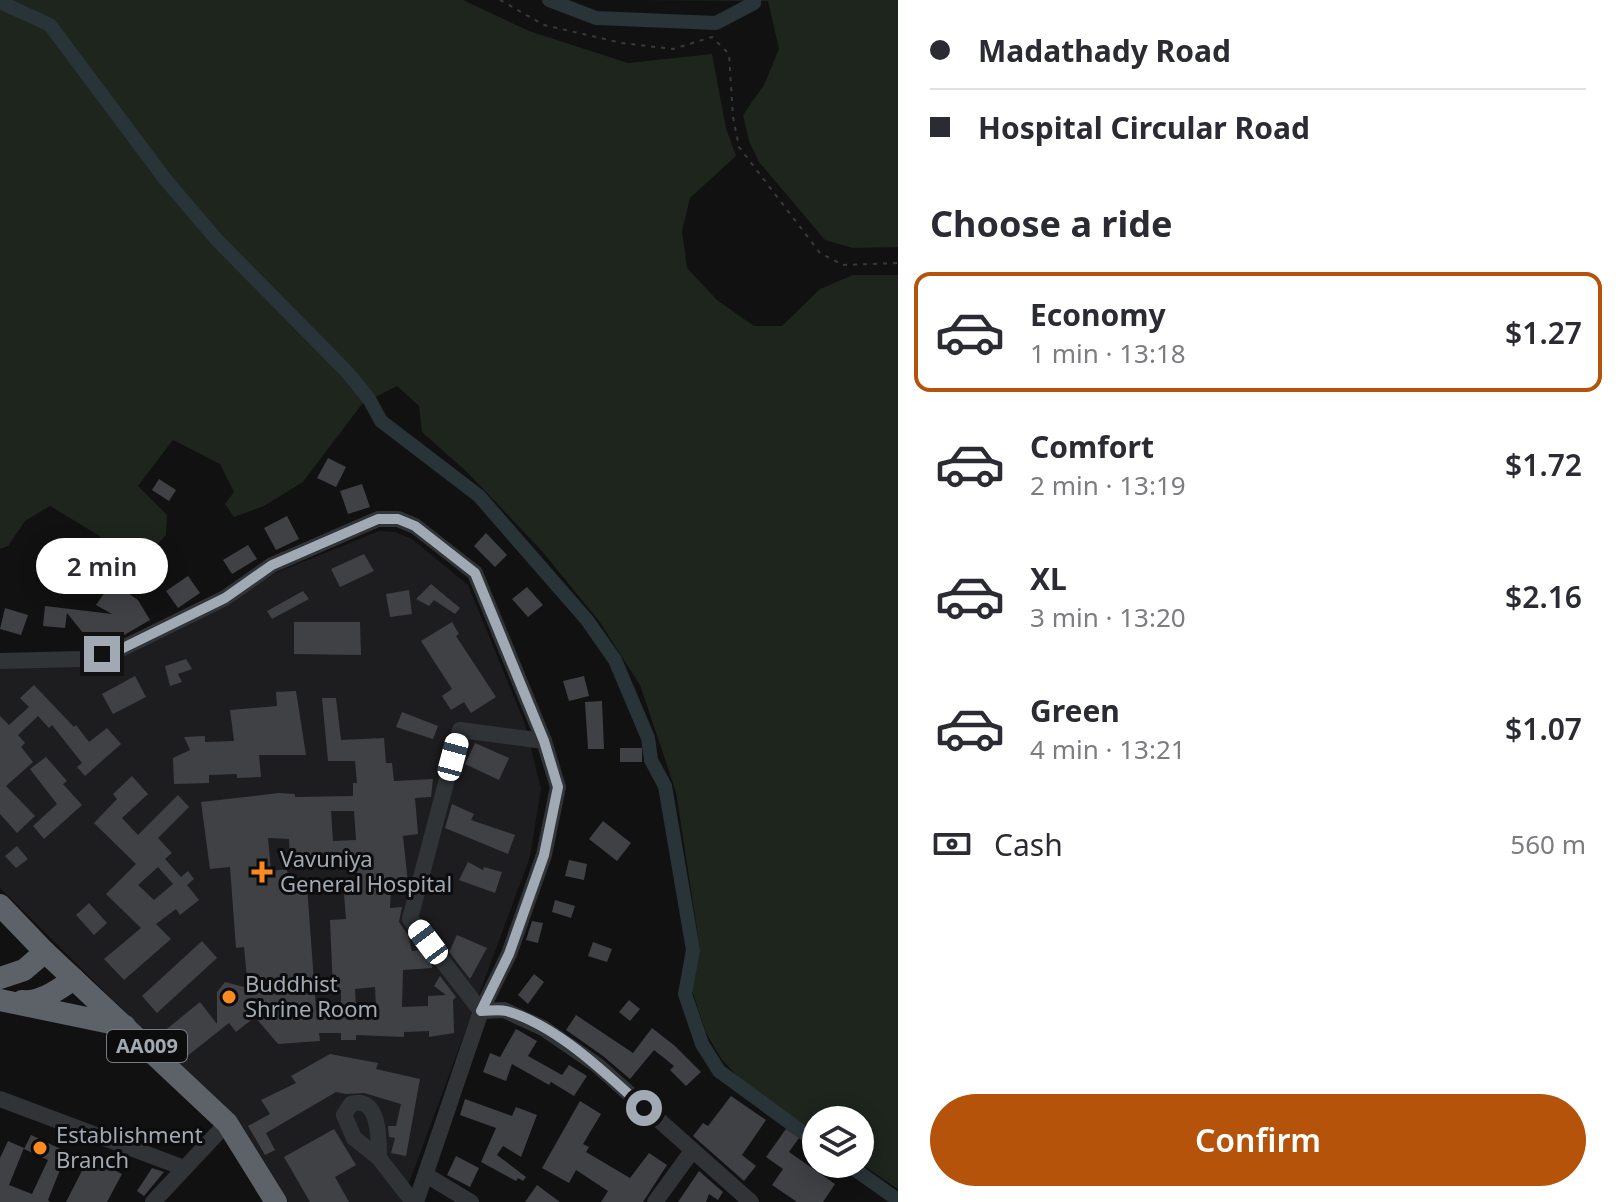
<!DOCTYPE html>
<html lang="en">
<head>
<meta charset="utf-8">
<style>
  :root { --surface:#fff; --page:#f2f2f3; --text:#2b2b33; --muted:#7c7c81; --line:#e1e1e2; --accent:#b45309 }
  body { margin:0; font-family:"Noto Sans",sans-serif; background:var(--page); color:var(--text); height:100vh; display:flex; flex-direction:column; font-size:30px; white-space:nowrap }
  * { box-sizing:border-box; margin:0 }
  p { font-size:26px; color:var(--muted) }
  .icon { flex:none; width:44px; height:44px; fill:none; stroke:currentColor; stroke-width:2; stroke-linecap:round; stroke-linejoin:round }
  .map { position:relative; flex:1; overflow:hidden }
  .side { display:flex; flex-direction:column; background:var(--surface); width:720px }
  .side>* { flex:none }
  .top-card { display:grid; align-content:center; height:176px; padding:0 32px; background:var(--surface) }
  .controls { position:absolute; left:802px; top:1106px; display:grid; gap:16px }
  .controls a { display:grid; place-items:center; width:72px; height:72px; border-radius:50%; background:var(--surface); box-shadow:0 4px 20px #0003; font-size:40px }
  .end { position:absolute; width:36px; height:36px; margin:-18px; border:10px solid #a1aab4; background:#111; box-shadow:0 0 0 4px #111 }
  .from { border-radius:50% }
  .bubble { position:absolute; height:56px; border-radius:28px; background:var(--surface); box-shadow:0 4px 20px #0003; font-size:26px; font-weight:600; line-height:56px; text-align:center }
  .car { position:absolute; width:24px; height:48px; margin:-24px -12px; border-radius:10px; box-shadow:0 0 6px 2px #0007; background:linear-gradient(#fff 24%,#345 0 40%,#fff 0 76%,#345 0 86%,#fff 0) }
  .top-card b { display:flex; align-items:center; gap:28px; height:76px; font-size:30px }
  .top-card b+b { border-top:2px solid var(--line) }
  .top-card i { width:20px; height:20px; background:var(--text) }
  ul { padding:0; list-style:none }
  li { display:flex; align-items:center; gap:24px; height:120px; margin:0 16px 12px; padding:0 16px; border:4px solid transparent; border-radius:16px }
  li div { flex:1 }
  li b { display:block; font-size:30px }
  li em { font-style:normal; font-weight:600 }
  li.current { border-color:var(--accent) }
  li>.icon { width:72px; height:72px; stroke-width:1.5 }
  h2 { padding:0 32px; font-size:36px; line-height:96px }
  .pay { display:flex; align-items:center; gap:20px; height:88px; padding:0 32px; font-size:30px }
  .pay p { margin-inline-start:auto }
  .action { display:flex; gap:16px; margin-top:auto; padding:16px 32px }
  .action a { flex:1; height:92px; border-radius:48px; background:var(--accent); color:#fff; font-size:32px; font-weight:600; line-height:92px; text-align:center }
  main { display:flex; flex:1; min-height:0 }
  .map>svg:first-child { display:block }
  .built { fill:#1d1d1f }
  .green { fill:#1d251d }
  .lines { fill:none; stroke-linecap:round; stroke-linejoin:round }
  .canal { stroke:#293438; stroke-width:14 }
  .building { fill:#404145; fill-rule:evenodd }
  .path { stroke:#373b3e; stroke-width:2; stroke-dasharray:4 6; stroke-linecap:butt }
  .minor { stroke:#313437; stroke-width:16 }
  .highway { stroke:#5d6269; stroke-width:22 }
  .route { stroke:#a1aab4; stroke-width:10 }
  .poi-dot { fill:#fb8b20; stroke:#0c0c0d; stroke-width:3 }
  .labels { text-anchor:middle; stroke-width:6; stroke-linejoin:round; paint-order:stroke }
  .shield { fill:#0c0c0d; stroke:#747b82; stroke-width:2 }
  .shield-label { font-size:20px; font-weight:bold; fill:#a1aab4 }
  .poi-label { font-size:22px; fill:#a1aab4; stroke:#0c0c0d; text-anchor:start }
</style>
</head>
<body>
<main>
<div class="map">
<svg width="898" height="1202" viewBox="0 0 898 1202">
  <rect width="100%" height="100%" fill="#111112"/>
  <path class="built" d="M379 531 395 532 412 539 468 585 525 724 541 789 530 857 402 1202H288L240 1126 0 888V667L83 665 189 623 276 573Z"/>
  <g class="green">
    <path d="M0 0H463L529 31 628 63 712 54 726 128 736 156 690 198 682 231 687 268 717 300 754 326H782L820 289 853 275H898V1189L860 1163V1120H816V1133L744 1083 722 1060 706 1033 691 987 700 949 676 792 640 685 599 621 541 550 468 473 422 432 419 406 397 386 362 404 303 482 264 506 234 517 225 504 234 492 220 464 173 440 138 486 167 515 166 535 135 568 98 535 50 506 25 521 8 546 0 549Z"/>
    <path d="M636 0H898V247L853 248 825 240 759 162 749 141 743 115 764 85 779 49 768 1Z"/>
  </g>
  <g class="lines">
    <g class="canal">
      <path d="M549 0 596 18 716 23 754 3V0"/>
      <path d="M0 2 50 25 165 179 217 240 348 373 369 399 381 421 479 496 587 620 615 660 648 738 651 760 665 786 693 950 685 994 702 1044 719 1071 816 1142"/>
      <path d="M847 1164 898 1200"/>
    </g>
  </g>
  <g class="building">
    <path d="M328 458 346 467 336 487 317 478Z"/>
    <path d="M159 479 176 490 169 501 152 490Z"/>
    <path d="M362 484 370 507 348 514 340 491Z"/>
    <path d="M287 516 299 539 276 550 264 528Z"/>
    <path d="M486 533 507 555 495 567 474 546Z"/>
    <path d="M248 545 257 559 232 574 223 560Z"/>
    <path d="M364 554 374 571 340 587 331 569Z"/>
    <path d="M61 558 88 572 76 594 49 579Z"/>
    <path d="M188 576 200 593 178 608 166 591Z"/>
    <path d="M112 582 138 600 150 620 119 638 92 644 67 613 65 628 43 626 45 606 112 614 96 605Z"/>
    <path d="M431 584 460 608 455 614 434 600 429 606 416 599Z"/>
    <path d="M527 587 543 605 528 617 512 599Z"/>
    <path d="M409 590 412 614 390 617 386 594Z"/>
    <path d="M303 591 309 599 272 619 267 611Z"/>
    <path d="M5 608 28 615 21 635 0 629Z"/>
    <path d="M294 622H360L361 655 294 654Z"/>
    <path d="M452 622 459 634 456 636 496 697 471 713 464 702 451 710 442 696 452 689 421 641Z"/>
    <path d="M186 659 192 669 178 674 182 682 170 686 165 666Z"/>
    <path d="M135 676 146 697 113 714 102 694Z"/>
    <path d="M584 676 589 696 569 701 563 681Z"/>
    <path d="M34 685 74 727 76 725 89 742 107 728 121 744 85 776 77 767 82 763 52 725 49 728 38 716 18 735 25 743 21 747 33 762 6 786 35 816 17 833 0 814V716L9 725 29 707 20 698Z"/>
    <path d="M296 691 306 755H259L261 777 237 778V774L209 775V783L174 784 173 758 190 750 184 737 205 736V742L234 741 230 710 277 706 276 692Z"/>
    <path d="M322 698H336L341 740 384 738 386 763H392L394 781 433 779 431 797 415 798 418 834 403 836 408 883 407 887 391 888 390 908 402 907 399 922 408 935 412 951 420 950 432 965V968L403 970 402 1007 428 1006V996L446 995 434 986 440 976 456 997 453 1000 454 1033 429 1037V1031L404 1032V1037L356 1035V1040H341V1033H319L320 1041 278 1044 255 1017 236 1032 229 1023 181 1061 157 1037 200 1002 217 1024V992L225 982 248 988 244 947 236 948 230 867 210 869 201 802 279 793 295 794V797L353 796V783H357L355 761H328ZM331 811H354L356 840 333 841ZM268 838 289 839 290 864 356 860 358 893 344 894 346 919 330 920 333 991 341 990V1011L317 1012 316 1009 307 886 289 887 287 869 271 871ZM375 987 376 1008H356L355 989Z"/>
    <path d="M602 701 604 749H588L585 702Z"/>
    <path d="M402 712 438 726 433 739 396 727Z"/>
    <path d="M475 743 509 758 499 780 465 764Z"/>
    <rect x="620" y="748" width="22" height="14"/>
    <path d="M46 757 67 781 63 784 82 805 44 839 33 826 57 804 30 769Z"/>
    <path d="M132 776 148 794 122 818 138 835 178 795 189 807 158 838 172 853 165 859 181 877 188 871 194 879 187 885 199 900 180 915 176 909 156 924 171 939 124 980 104 959 141 928 106 894 136 864 94 823 117 799 113 794ZM158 867 173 884 154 900 138 885Z"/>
    <path d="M452 804 474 814 471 820 515 835 508 854 445 828Z"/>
    <path d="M603 821 631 843 617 861 589 839Z"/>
    <path d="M17 846 28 859 16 868 5 856Z"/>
    <path d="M569 860 587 864 584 880 565 876Z"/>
    <path d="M468 862 483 870 484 867 502 872 495 893 459 880Z"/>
    <path d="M555 900 575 906 571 918 552 912Z"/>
    <path d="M89 903 107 923 94 935 76 915Z"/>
    <path d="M532 921 543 923 538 943 526 940Z"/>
    <path d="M457 935 487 948 470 979 449 952Z"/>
    <path d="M202 941 217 958 157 1013 142 996Z"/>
    <path d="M593 942 612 949 607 962 588 956Z"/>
    <path d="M534 974 544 982 528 1004 518 995Z"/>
    <path d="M629 1000 640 1009 630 1021 619 1012Z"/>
    <path d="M576 1015 633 1053 652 1028 675 1046 701 1072 686 1086 670 1070 674 1066 654 1050 630 1079 603 1056 566 1030Z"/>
    <path d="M516 1029 537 1041 528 1056 562 1075 569 1065 587 1076 574 1096 551 1082 549 1085 512 1064 506 1081 483 1072 490 1053 500 1057Z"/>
    <path d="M330 1054 378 1063 376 1069 420 1079 406 1156 391 1153 395 1138 389 1137 388 1126H396L401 1104 364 1093 346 1094 336 1092 266 1133 275 1150 265 1155 248 1126 270 1114 261 1100 296 1083 291 1076Z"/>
    <path d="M731 1096 766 1120 742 1155 756 1166 744 1181 693 1136 703 1123 708 1126Z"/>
    <path d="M465 1099 512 1116 516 1107 537 1115 521 1157 503 1146 497 1155 526 1177 523 1181 518 1178 516 1181 481 1162 496 1128 460 1115Z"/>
    <path d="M580 1101 601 1114 583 1144 589 1147 586 1152 630 1178 649 1153 667 1165 643 1202H601L608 1191 576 1170 569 1183 542 1168Z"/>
    <path d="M334 1129 356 1165 335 1177 349 1202H310L284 1157Z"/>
    <path d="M786 1129 799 1138 789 1152 835 1184 823 1202H797L772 1185 783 1169 766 1157Z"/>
    <path d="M31 1135 67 1152 48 1200 50 1202H0V1158L8 1141 24 1148 9 1185 32 1194 48 1160 24 1149Z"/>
    <path d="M456 1156 479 1168 470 1187 447 1175Z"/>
    <path d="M89 1157 122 1174 107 1202H66Z"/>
    <path d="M152 1168 164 1172 144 1196 137 1191Z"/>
    <path d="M699 1171 723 1192 718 1200 709 1194 706 1202H678Z"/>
    <path d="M537 1185 560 1202H525Z"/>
  </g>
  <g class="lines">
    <path class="path" d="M500 0 544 25 622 43 673 49 712 37 729 54 733 117 739 147 820 253 843 265 898 263"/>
    <g class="minor">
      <path d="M0 661 81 659 123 648 225 598 272 565 378 519H398L415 526 475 573 544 741 558 787 544 855 509 954 481 1011 416 1202"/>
      <path d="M544 741 460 730 410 919 481 1011 504 1010 543 1028 597 1065 751 1202"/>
      <path d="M0 1099 184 1168"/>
      <path d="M379 1158C379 1140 380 1095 351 1104L344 1115 354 1138 379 1158 413 1202"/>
      <path d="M426 1175 471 1202"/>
      <path d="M153 1202 227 1123"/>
      <path d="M655 1202 692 1151"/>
    </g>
    <g class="highway">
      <path d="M0 905 45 952 227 1123 276 1202"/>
      <path d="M0 978 24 970 45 952"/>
      <path d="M0 1000 125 1026"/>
      <path d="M22 1001C41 1003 59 989 74 979"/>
    </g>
  </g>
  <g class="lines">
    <path class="route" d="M102 654 123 648 225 598 272 565 378 519H398L415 526 475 573 544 741 558 787 544 855 509 954 481 1011C489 1011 499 1009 506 1011 557 1025 606 1074 644 1108"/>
  </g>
  <g class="poi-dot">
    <path d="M258 860h8v8h8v8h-8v8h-8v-8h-8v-8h8z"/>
    <circle cx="229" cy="997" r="8"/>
    <circle cx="40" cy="1148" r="8"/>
  </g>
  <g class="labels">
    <rect class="shield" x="107" y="1030" width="80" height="32" rx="6"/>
    <g class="shield-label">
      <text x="147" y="1053">AA009</text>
    </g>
    <g class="poi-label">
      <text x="280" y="867">Vavuniya<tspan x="280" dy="25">General Hospital</tspan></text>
      <text x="245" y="992">Buddhist<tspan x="245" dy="25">Shrine Room</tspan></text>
      <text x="56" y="1143">Establishment<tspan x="56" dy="25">Branch</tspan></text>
    </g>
  </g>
</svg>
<div class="controls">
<a><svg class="icon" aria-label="layers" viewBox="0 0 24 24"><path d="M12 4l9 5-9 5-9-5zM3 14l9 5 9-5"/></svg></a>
</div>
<i class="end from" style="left:644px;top:1108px"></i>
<i class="end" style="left:102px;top:654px"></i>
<div class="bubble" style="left:36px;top:538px;width:132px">2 min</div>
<i class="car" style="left:453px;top:757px;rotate:15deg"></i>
<i class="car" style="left:428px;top:942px;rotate:323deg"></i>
</div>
<section class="side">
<div class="top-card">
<b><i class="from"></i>Madathady Road</b>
<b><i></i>Hospital Circular Road</b>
</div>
<h2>Choose a ride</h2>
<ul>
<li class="current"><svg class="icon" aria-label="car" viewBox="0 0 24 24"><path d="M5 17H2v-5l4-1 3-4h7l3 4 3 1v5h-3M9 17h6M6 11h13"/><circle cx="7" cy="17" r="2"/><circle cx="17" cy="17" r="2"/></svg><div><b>Economy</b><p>1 min · 13:18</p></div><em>$1.27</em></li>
<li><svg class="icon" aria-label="car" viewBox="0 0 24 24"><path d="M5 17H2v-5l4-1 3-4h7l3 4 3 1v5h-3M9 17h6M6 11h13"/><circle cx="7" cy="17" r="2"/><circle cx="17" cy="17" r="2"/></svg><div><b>Comfort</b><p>2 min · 13:19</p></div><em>$1.72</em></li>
<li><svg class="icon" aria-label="car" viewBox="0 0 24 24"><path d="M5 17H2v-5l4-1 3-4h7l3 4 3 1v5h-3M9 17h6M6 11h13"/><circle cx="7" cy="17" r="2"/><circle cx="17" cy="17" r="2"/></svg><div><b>XL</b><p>3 min · 13:20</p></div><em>$2.16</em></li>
<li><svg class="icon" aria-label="car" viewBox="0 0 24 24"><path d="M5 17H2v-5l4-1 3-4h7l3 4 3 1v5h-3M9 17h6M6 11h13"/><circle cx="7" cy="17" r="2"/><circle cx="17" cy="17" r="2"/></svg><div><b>Green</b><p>4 min · 13:21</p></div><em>$1.07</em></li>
</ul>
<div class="pay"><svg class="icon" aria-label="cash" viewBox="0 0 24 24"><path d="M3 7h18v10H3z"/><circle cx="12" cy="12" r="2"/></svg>Cash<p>560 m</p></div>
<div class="action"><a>Confirm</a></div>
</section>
</main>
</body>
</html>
